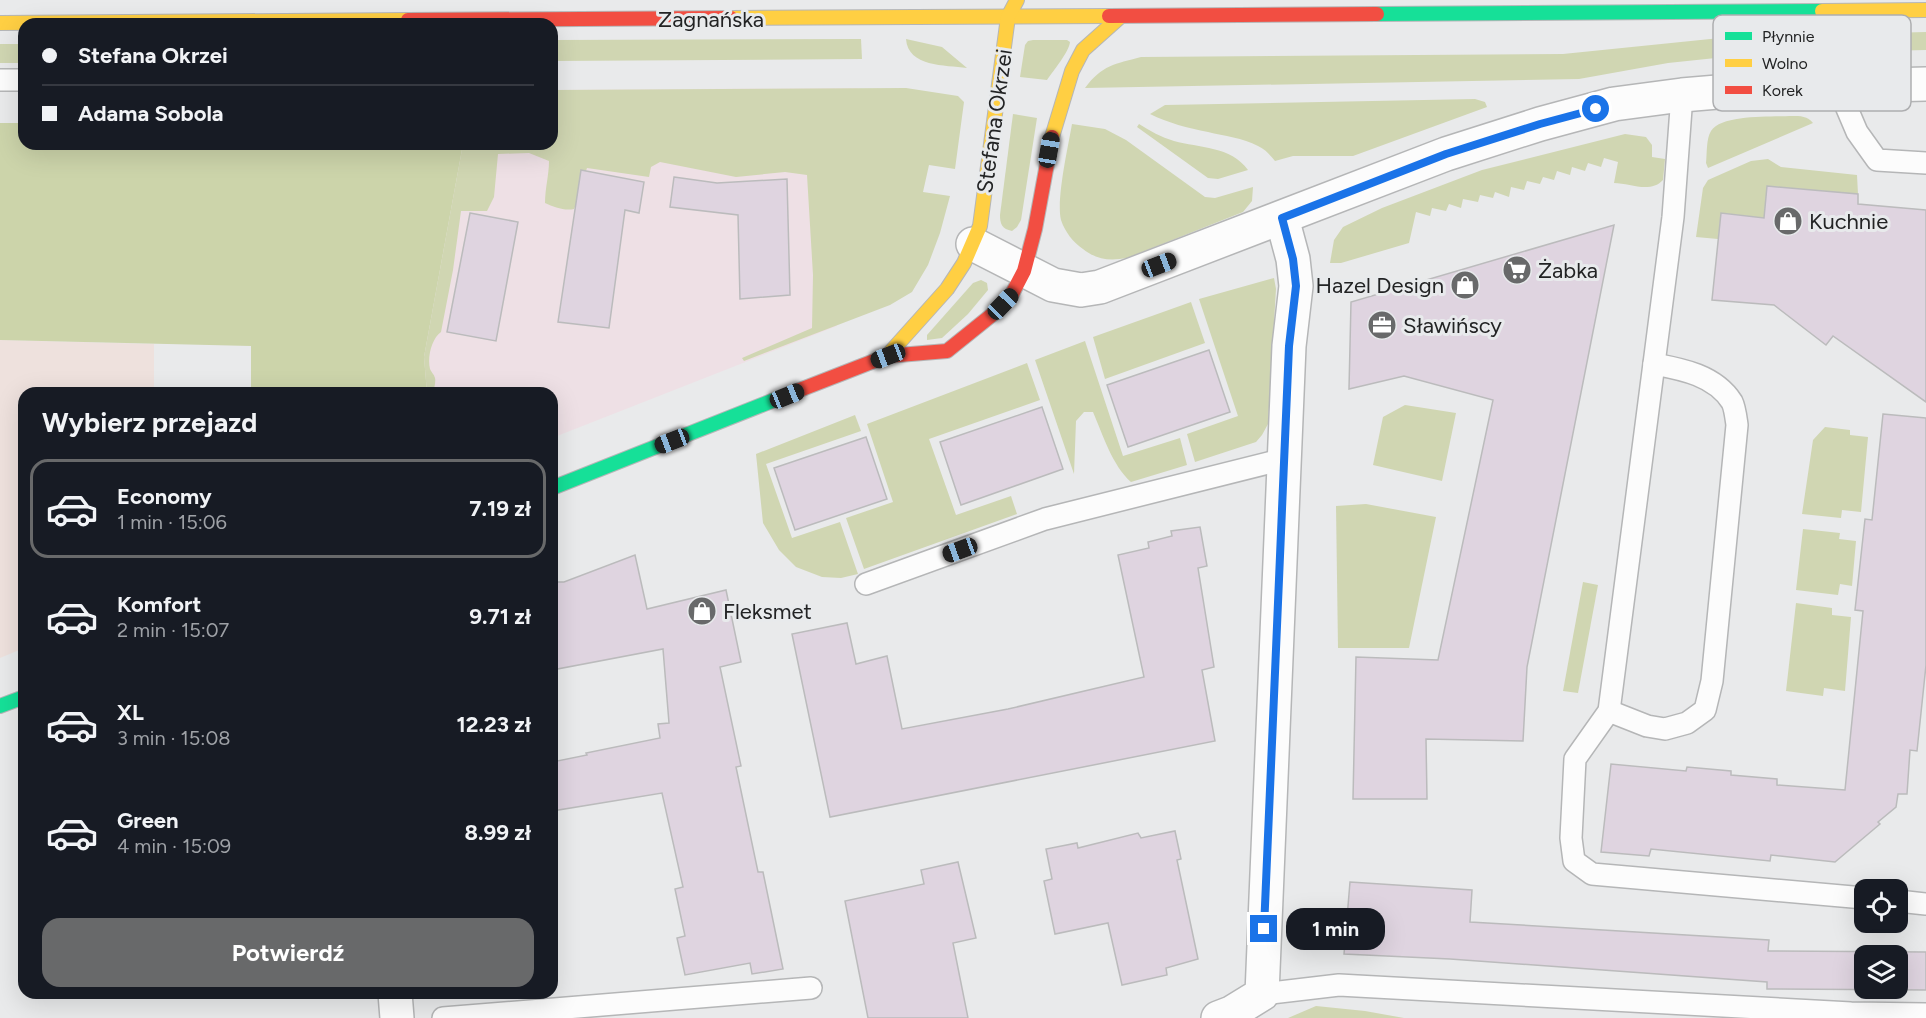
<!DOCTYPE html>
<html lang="pl">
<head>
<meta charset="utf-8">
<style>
  :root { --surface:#171b24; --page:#242831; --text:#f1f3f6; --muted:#9ea1a6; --line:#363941; --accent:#68696a }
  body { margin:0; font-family:Figtree,sans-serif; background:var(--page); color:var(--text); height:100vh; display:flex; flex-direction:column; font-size:22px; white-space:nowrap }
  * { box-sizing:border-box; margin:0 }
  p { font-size:20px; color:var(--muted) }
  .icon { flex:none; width:33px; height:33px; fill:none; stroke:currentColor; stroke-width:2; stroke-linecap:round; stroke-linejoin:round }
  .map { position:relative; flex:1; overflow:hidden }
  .details { position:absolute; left:18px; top:387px; width:540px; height:612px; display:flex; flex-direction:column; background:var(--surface); border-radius:18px; box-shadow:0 6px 24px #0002 }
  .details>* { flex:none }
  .top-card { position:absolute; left:18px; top:18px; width:540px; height:132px; border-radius:18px; box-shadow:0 6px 24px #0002; display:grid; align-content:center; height:132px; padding:0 24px; background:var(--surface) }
  .buttons { position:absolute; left:1854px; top:879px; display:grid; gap:12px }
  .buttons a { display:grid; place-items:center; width:54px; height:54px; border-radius:12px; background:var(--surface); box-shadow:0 6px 24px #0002; font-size:30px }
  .end { position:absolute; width:27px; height:27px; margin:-14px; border:8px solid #1a73e8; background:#fff; box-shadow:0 0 0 3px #fff }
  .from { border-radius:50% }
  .bubble { position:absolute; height:42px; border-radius:18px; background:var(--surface); box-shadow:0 6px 24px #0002; font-size:20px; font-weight:700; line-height:42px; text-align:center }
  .car { position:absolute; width:18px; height:36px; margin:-18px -9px; border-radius:8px; box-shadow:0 0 4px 2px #0007; background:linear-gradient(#222 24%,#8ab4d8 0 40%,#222 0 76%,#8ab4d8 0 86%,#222 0) }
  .top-card b { display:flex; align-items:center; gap:21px; height:57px; font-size:22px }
  .top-card b+b { border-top:2px solid var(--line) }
  .top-card i { width:15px; height:15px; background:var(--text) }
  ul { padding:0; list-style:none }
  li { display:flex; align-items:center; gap:18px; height:99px; margin:0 12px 9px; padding:0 12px; border:3px solid transparent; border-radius:18px }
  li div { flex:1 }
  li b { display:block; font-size:22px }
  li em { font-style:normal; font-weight:700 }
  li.active { border-color:var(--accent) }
  li>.icon { width:54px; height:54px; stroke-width:1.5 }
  h2 { padding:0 24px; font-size:27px; line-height:72px }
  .primary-button { display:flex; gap:12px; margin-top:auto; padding:12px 24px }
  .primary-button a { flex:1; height:69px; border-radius:18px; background:var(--accent); color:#fff; font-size:24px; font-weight:700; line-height:69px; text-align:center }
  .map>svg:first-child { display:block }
  .commercial { fill:#eee1dd }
  .industrial { fill:#eee0e5 }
  .green { fill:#d0d6b2 }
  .forest { fill:#ccd4aa }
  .building { fill:#dfd4e0; stroke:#bbbbbc; stroke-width:1.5; fill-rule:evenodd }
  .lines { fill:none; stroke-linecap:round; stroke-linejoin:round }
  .lane-casing { stroke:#b5b6b7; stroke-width:24 }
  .street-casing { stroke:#b5b6b7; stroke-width:36 }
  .fast-casing { stroke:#b5b6b7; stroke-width:16 }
  .slow-casing { stroke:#b5b6b7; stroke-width:16 }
  .jam-casing { stroke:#b5b6b7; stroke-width:16 }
  .lane { stroke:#fcfcfc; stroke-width:21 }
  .street { stroke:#fcfcfc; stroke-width:33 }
  .fast { stroke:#16e098; stroke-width:14 }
  .slow { stroke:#ffcf43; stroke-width:14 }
  .jam { stroke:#f24e42; stroke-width:14 }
  .route { stroke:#1a73e8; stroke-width:8 }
  .labels { text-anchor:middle; stroke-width:6; stroke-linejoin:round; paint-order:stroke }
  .street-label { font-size:22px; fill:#222324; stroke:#e8eaec }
  .poi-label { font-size:22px; fill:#222324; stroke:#e8eaec; text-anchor:start }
  .key { fill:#e8eaec; stroke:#adaeb0; stroke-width:1.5 }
  .key-label { font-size:16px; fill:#222324 }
</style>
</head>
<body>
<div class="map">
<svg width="1926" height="1018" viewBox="0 0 1926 1018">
  <rect width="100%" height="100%" fill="#e9eaeb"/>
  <path class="commercial" d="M0 340 154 344V393H24V648L0 658Z"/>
  <path class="industrial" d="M858 88 837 326 552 438V393H427L424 357 463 144H552V90Z"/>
  <g class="green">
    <path d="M1926 32V50L1754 54 1668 63 1579 79 1085 88C1102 65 1115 64 1141 57L1563 54 1730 37Z"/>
    <path d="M861 39 862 59 552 61V40Z"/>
    <path d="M906 39 942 47 967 68C945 65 908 67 906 39Z"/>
    <path d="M1033 40H1067L1070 42C1069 52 1053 71 1047 80L1020 77 1025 45 1028 41Z"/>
    <rect x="0" y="44" width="24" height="19"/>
    <path d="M906 88 958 96 964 102 955 169 929 165 923 192 950 196 940 233 928 265 912 292 890 305 744 361 742 358 812 328 813 275 807 175 785 172 736 177 660 162 651 167 649 177 587 168C582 181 581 196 574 209 564 211 554 207 545 203 545 188 549 175 549 161L529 153 498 154 494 197 487 211H461L453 270 441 332C432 338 427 357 430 369 431 372 434 374 435 378 436 382 434 389 433 393H427L424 357 463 144H552V90Z"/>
    <path d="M1475 99 1485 102 1487 107 1353 156H1293L1275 161C1270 155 1265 149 1258 146 1243 138 1224 136 1208 132 1188 128 1168 123 1150 114L1165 105Z"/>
    <path d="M1013 114 1037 118 1021 220 1017 227 1012 231C1002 229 1000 224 1000 215Z"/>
    <path d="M1792 116C1800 116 1808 116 1813 123L1708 168 1706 163C1707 154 1706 139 1711 131 1722 114 1772 117 1792 116Z"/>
    <path d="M1072 124 1105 129 1126 140 1205 197 1215 198 1253 187 1252 201 1243 212 1127 258C1110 261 1097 260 1083 249 1073 242 1065 232 1061 220 1056 200 1068 147 1072 124Z"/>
    <path d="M1139 124C1150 131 1161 137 1174 141 1199 148 1231 146 1248 170L1218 179 1208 178 1137 127Z"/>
    <path d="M1625 134 1646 137 1652 145V157L1665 159 1663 180C1650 194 1630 183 1614 183L1618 162 1604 158 1601 167 1588 163 1585 171 1572 167 1570 175 1557 171 1554 180 1543 177 1540 184 1527 181 1524 190 1511 187 1509 197 1495 192 1493 198 1480 195 1478 202 1463 199 1461 208 1449 204 1446 211 1432 208 1430 216 1416 212 1409 243 1341 263H1330L1334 240 1343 227 1382 208 1482 170Z"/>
    <path d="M1768 159 1781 167 1857 175 1858 194 1768 186 1764 218 1721 213 1718 239 1696 237 1703 188 1708 180 1751 161Z"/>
    <path d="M1274 278 1276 289 1268 424 1262 435 1256 442 1195 462 1187 434 1238 416 1199 299Z"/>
    <path d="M981 280 987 283 988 290 968 314 942 338 927 340V335L973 283Z"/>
    <path d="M1191 302 1205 343 1105 379 1093 337Z"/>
    <path d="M1085 341 1123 456 1180 438 1187 465 1131 482C1112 465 1103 435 1093 412H1084L1076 421 1074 474 1035 360Z"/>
    <path d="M1027 363 1040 400 929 439 956 515 1011 496 1017 514 864 569 846 518 893 502 867 424Z"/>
    <path d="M1405 405 1456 413 1442 481 1373 465 1383 417Z"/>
    <path d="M855 415 861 431 766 464 792 538 840 522 858 574 841 578 822 577 796 567 779 550 763 523 756 454Z"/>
    <path d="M1825 427 1850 430V435L1868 437 1861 512 1842 510 1841 518 1802 514 1813 440Z"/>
    <path d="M1366 504 1436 517 1409 648H1338L1336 506Z"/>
    <path d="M1803 529 1840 533 1839 539 1856 541 1852 586 1840 584 1838 595 1796 590Z"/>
    <path d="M1583 582 1598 585 1578 693 1563 691Z"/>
    <path d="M1796 603 1832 608V615L1851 617 1845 691 1824 688 1823 696 1786 691Z"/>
    <path d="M1316 1006 1365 1011 1404 1018H1288Z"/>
  </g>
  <path class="forest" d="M0 123H24V144H209C220 148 229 147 239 144H463L424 357 427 393H251V346L0 340Z"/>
  <g class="building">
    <path d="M581 170 644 182 639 213 625 210 609 328 558 322Z"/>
    <path d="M674 177 717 183 787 179 790 295 740 299 738 215 670 207Z"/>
    <path d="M1767 186 1858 194V204L1926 210V402L1833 336 1826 345 1774 305 1712 300 1721 213 1764 218Z"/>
    <path d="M470 213 518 222 496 341 447 332Z"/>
    <path d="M1614 225 1527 667 1523 741 1426 739 1427 799H1353L1356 657 1438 660 1493 400 1404 376 1349 389 1351 302Z"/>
    <path d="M1209 350 1230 412 1128 447 1107 385Z"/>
    <path d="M1042 407 1063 469 961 505 940 442Z"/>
    <path d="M1883 414 1926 418V665L1917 751 1910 750 1907 794H1898L1896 807 1878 822 1880 824 1835 862 1771 855 1770 861 1651 849 1649 856 1601 852 1611 764 1686 771 1687 767 1731 771V775L1777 779V785L1845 790 1863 611 1855 610 1865 519 1872 520Z"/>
    <path d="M866 437 887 499 795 530 774 468Z"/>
    <path d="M1200 527 1207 566 1198 568 1214 667 1202 670 1215 741 830 817 792 634 847 623 856 664 887 656 902 729 1008 709 1144 677 1118 555 1149 548 1148 542 1172 536 1171 531Z"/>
    <path d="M635 555 647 609 726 590 741 662 720 667 741 766 736 767 758 872H763L783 969 752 974 750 963 685 975 677 938 685 936 675 889 683 887 662 793 552 811V762L587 755 586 753 660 738 658 724 669 723 663 649 552 670V582H564Z"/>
    <path d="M1175 831 1181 859 1177 860 1198 959 1166 968 1167 975 1122 985 1108 923 1055 934 1044 881 1052 879 1046 849 1077 843 1078 848 1138 833 1141 838Z"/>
    <path d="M958 862 976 938 953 943 968 1018H868L845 901 924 884 921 870Z"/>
    <path d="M1350 882 1472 890 1470 922 1769 940 1768 951 1926 952V990L1767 989V982L1450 959 1344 954ZM1864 956H1898V988H1864Z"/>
  </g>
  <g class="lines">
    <g class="lane-casing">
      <g id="lane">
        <path d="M0 80H24"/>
        <path d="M1837 85 1857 132 1877 160 1926 163"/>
        <path d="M1682 95 1673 217 1609 711 1575 759 1571 838 1574 861 1592 874 1864 898"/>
        <path d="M866 584 1045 519 1284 459"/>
        <path d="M1609 711 1647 726 1665 729 1687 723 1705 710 1712 681 1737 425C1736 418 1735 408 1732 402 1715 375 1681 369 1654 364"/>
        <path d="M1898 901 1926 904"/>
        <path d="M1262 994 1339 985 1851 1013 1926 1014"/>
        <path d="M443 1018 811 988"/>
      </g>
    </g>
    <g class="street-casing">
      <g id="street">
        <path d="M973 244 1053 285 1081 290 1100 287 1446 154 1540 124 1614 104 1682 95 1765 88 1926 84"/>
        <path d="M395 993 397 1018"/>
        <path d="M1218 1018 1231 1013 1262 994 1289 346 1296 286 1293 259 1282 218"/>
      </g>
    </g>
    <g class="fast-casing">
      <g id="fast">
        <path d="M1377 14 1822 11"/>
        <path d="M552 488 797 391"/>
        <path d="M0 706 24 697"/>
      </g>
    </g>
    <g class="slow-casing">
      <g id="slow">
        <path d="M1822 11 1926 10"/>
        <path d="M731 18 1109 16"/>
        <path d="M0 23 408 20"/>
        <path d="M1052 137 1072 71 1083 50 1121 16"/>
        <path d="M887 356 947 289 964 263 980 226 1008 17 1017 0"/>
      </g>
    </g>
    <g class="jam-casing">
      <g id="jam">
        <path d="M1109 16 1377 14"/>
        <path d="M408 20 731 18"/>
        <path d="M797 391 887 356 947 351 993 314 1012 294 1024 271 1035 229 1052 137"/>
      </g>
    </g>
    <use href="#lane" class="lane"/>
    <use href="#street" class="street"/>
    <use href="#fast" class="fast"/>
    <use href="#slow" class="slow"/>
    <use href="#jam" class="jam"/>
  </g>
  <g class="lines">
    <path class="route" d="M1264 929 1289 346 1296 286 1293 259 1282 218 1446 154 1540 124 1596 109"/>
  </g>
  <defs>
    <g id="shop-disc" transform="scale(1.5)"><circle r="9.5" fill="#68696a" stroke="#e8eaec"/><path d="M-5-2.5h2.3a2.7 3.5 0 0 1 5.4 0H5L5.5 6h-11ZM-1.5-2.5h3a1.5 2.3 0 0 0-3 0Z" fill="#fff"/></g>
    <g id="supermarket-disc" transform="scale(1.5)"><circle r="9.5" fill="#68696a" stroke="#e8eaec"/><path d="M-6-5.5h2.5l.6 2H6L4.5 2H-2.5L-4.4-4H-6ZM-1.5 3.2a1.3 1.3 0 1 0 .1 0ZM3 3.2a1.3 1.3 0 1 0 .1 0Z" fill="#fff"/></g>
    <g id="office-disc" transform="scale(1.5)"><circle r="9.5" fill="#68696a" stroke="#e8eaec"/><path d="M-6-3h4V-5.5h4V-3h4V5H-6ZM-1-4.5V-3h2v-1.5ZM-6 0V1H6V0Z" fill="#fff"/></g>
  </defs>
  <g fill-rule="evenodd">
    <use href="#shop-disc" x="1788" y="221"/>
    <use href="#supermarket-disc" x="1517" y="270"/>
    <use href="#shop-disc" x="1465" y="285"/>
    <use href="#office-disc" x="1382" y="325"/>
    <use href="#shop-disc" x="702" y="611"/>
  </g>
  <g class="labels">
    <g class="street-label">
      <text x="711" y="27">Zagnańska</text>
      <text transform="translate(994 121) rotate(-82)" y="8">Stefana Okrzei</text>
    </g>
    <g class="poi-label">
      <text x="1809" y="229">Kuchnie</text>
      <text x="1538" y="278">Żabka</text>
      <text x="1444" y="293" text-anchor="end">Hazel Design</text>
      <text x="1403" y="333">Sławińscy</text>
      <text x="723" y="619">Fleksmet</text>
    </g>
  </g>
  <rect x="1713" y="15" width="198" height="96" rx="9" class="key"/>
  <rect x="1725" y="32" width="27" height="8" fill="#16e098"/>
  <rect x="1725" y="59" width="27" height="8" fill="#ffcf43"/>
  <rect x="1725" y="86" width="27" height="8" fill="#f24e42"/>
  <g class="key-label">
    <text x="1762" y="42">Płynnie</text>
    <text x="1762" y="69">Wolno</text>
    <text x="1762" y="96">Korek</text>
  </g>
</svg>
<div class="buttons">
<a><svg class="icon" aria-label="locate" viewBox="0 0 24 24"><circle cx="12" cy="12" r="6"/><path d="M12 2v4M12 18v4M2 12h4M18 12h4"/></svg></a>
<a><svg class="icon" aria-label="layers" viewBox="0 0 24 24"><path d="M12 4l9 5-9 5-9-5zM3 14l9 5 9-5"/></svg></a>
</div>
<i class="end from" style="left:1596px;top:109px"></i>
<i class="end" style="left:1264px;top:929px"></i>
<div class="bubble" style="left:1286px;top:908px;width:99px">1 min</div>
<i class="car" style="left:1049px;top:150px;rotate:10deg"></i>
<i class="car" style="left:1159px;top:265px;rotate:69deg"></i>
<i class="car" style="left:1003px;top:304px;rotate:44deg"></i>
<i class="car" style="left:888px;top:356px;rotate:249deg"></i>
<i class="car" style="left:787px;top:396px;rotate:68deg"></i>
<i class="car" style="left:672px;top:441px;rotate:249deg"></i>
<i class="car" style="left:960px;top:550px;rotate:250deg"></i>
<div class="top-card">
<b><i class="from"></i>Stefana Okrzei</b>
<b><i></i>Adama Sobola</b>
</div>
<section class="details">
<h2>Wybierz przejazd</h2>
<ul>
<li class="active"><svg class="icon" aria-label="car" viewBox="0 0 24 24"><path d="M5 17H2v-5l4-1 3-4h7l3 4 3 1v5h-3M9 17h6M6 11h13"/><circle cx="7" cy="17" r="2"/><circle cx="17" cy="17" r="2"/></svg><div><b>Economy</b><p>1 min · 15:06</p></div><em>7.19 zł</em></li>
<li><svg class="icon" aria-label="car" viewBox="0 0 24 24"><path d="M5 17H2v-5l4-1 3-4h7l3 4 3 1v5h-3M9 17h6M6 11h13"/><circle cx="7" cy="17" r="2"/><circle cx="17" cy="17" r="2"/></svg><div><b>Komfort</b><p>2 min · 15:07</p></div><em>9.71 zł</em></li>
<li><svg class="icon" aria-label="car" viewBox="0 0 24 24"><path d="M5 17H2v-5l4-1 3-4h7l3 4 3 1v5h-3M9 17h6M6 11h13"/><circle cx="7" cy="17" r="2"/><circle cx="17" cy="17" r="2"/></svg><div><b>XL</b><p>3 min · 15:08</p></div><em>12.23 zł</em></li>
<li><svg class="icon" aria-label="car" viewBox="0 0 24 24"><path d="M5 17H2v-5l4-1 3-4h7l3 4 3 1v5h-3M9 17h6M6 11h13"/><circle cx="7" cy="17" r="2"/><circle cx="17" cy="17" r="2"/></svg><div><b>Green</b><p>4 min · 15:09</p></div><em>8.99 zł</em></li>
</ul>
<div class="primary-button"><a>Potwierdź</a></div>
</section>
</div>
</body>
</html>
